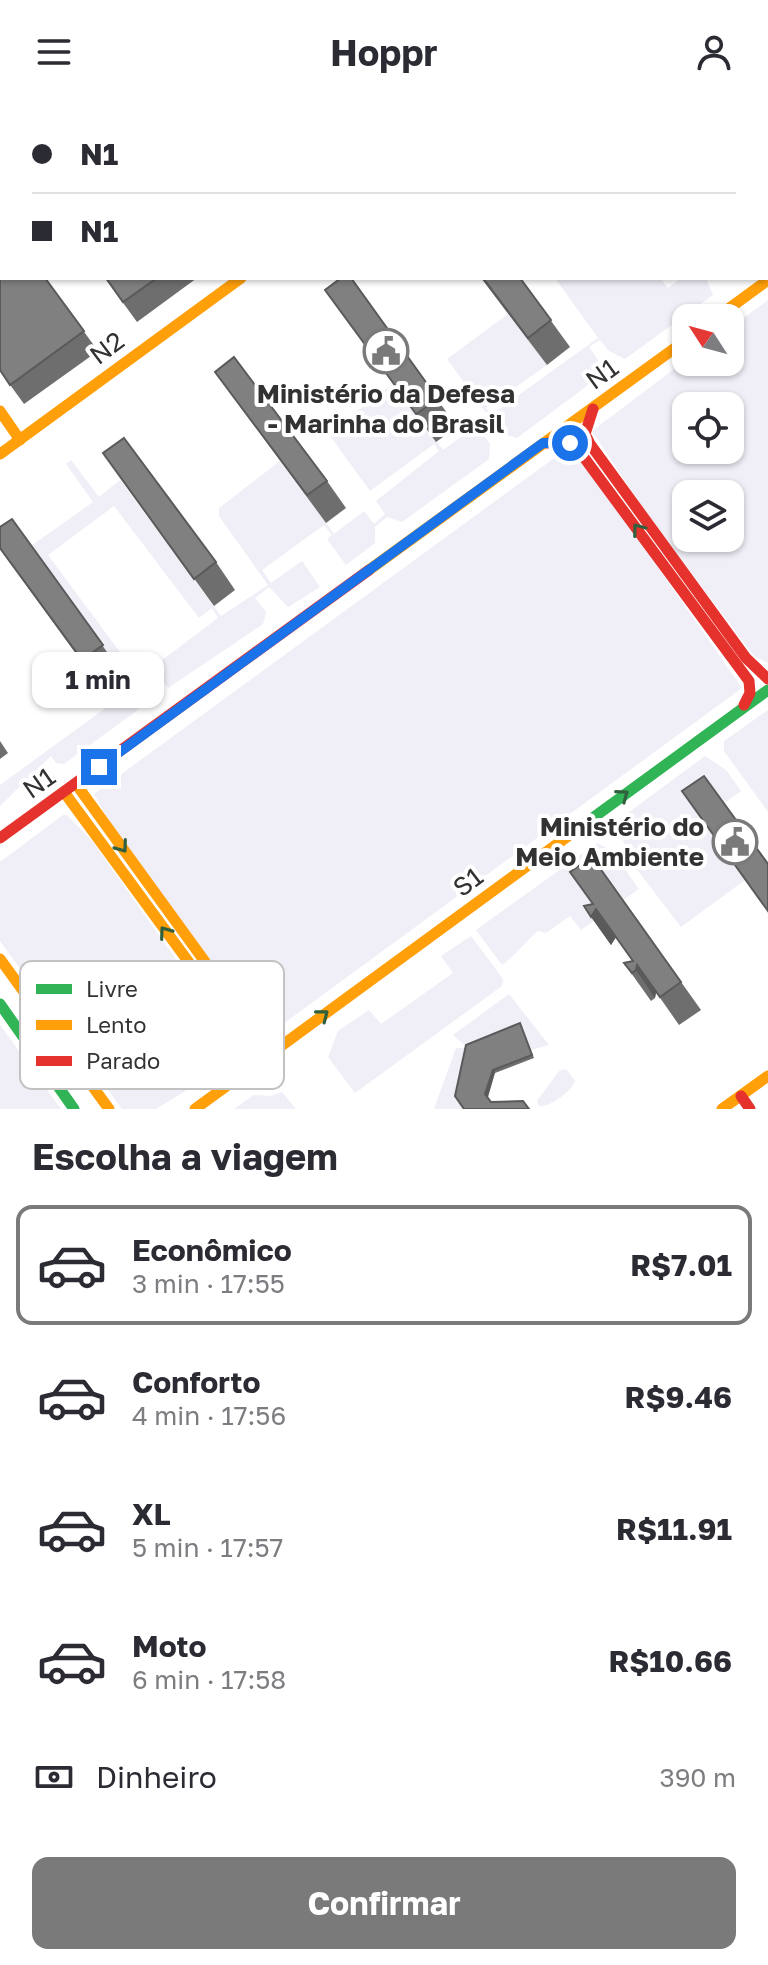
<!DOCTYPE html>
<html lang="pt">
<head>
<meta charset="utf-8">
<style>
  :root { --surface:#fff; --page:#f7f7f7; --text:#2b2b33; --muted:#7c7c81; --line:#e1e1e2; --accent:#7a7a7a }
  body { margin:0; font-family:"Golos Text",sans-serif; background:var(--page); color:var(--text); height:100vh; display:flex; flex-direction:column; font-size:30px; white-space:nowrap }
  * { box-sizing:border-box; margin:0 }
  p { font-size:26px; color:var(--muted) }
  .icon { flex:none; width:44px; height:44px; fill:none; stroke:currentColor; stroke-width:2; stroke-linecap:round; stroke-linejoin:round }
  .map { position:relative; height:1005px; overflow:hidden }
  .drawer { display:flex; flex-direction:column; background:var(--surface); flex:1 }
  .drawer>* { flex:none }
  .guide { position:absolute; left:0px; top:0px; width:768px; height:176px; box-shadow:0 2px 6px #0004; display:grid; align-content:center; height:176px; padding:0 32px; background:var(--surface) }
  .needle { width:52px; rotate:306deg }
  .tools { position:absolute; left:672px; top:200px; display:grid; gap:16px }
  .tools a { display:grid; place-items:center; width:72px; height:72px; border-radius:16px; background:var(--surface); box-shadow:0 2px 6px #0004; font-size:40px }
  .end { position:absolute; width:36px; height:36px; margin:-18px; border:10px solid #1a73e8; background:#fff; box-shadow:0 0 0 4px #fff }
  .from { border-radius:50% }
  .bubble { position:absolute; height:56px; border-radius:16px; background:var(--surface); box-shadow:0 2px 6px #0004; font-size:26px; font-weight:700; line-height:56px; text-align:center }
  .guide b { display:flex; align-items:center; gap:28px; height:76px; font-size:30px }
  .guide b+b { border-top:2px solid var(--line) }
  .guide i { width:20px; height:20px; background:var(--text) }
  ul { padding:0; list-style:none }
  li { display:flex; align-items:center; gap:24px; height:120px; margin:0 16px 12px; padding:0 16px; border:4px solid transparent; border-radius:16px }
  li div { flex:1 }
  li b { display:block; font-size:30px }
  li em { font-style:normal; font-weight:700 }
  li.active { border-color:var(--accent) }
  li>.icon { width:72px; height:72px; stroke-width:1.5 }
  h2 { padding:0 32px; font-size:36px; line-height:96px }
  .pay { display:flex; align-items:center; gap:20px; height:88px; padding:0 32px; font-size:30px }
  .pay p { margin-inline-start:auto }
  .action { display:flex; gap:16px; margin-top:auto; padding:16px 32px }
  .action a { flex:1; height:92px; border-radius:16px; background:var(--accent); color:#fff; font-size:32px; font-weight:700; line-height:92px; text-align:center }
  header { display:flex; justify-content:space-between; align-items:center; height:104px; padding:0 32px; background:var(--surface); font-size:36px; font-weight:700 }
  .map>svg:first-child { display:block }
  .green { fill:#f0eef6; fill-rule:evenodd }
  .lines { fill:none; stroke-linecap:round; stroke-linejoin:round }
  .fast { stroke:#30b455; stroke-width:11 }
  .slow { stroke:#ff9f0a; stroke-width:11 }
  .jam { stroke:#e5322d; stroke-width:11 }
  .wall { fill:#6e6e6e }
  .shaded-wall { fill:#5a5a5a }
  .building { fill:#808080; stroke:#5a5a5a; stroke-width:2 }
  .oneway { stroke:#31603e }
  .route { stroke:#1a73e8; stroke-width:10 }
  .labels { text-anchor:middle; stroke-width:8; stroke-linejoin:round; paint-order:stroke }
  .street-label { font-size:26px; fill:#323232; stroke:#fff }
  .poi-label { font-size:26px; font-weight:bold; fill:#323232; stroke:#fff }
  .key { fill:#fff; stroke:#c2c2c2; stroke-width:2 }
  .key-label { font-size:22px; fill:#323232 }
</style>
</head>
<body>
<header><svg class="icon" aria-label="menu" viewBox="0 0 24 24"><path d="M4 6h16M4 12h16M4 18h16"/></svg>Hoppr<svg class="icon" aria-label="person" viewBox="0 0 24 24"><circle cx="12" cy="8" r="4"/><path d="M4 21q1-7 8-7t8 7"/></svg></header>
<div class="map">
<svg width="768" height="1005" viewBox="0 0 768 1005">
  <rect width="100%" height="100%" fill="#fff"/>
  <g class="green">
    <path d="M555 174H660L668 184 681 174H706L713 191 625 255 609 247 600 236 589 243 598 256 599 273 517 334 502 330 491 315 479 325 490 340 489 355 402 418 387 413 375 423V439L346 461 327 435 332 431 324 421 262 466 271 479 302 457 320 483 288 503 269 483 255 494 266 508 263 520 168 584 153 563 218 514 212 504 199 514 114 402 48 451 154 594 64 660 56 659 51 652 0 702V681L140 579 129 565 122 569 31 442 93 398 66 360 71 356 99 393 120 376 221 512 268 481 219 412V404L280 357 334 430 364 407 374 420 385 410 376 397 439 347 434 340 370 387 328 329 393 280 443 346 489 313 447 255 508 210 547 261 486 304 491 311 598 234Z"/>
    <path d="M768 196V559L754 552 647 410 592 327 686 256 730 258V224ZM686 302H730V346H686ZM686 390H730V434H686Z"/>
    <path d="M568 344 597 376 742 584 272 928 266 927 245 904 112 722 94 690Z"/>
    <path d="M768 606V708L724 647V637Z"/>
    <path d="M705 652 726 666 741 687 702 715 745 776 681 823 629 755 617 717Z"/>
    <path d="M63 711H67L92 737 241 947V953L156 1005H122L0 837V758Z"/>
    <path d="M597 739 612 747 639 785 581 826 570 812 546 829 538 827C525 838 517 850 502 861L476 826Z"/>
    <path d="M471 832 503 875 502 882 355 989 328 953 338 927 369 906 381 920 453 869 441 852Z"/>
    <path d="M509 890 549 941 531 946 522 923 457 995 464 1005H434L456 944H468L453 931Z"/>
    <path d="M0 921 61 1005H0Z"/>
    <path d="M566 965 575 977C571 988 550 1003 539 1002L537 997 559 967Z"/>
    <path d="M282 988 296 1005H234L254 991 271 992Z"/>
  </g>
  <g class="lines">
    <g class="fast">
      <path d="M579 724 768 586"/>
      <path d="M0 900 74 1005"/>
    </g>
    <g class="slow">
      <path d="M67 2 69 0"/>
      <path d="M0 51 2 50"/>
      <path d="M716 214 768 176"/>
      <path d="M0 307 20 336"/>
      <path d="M0 350 241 174"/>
      <path d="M369 466 686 236"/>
      <path d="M76 680 248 917 275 948"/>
      <path d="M64 688 262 958"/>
      <path d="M0 855 109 1005"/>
      <path d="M195 1005 579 724"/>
      <path d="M722 1005 768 972"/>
    </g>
    <g class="jam">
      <path d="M479 2 482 0"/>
      <path d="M593 305 585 330 590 340 746 554 768 575"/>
      <path d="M547 339H570L580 348 749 577 750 589 744 601"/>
      <path d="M0 734 369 466"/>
      <path d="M741 992 750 1005"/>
    </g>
  </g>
  <g class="wall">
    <path d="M321 0H434L435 2H323Z"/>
    <path d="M766 33 768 35V82L766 80Z"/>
    <path d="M45 174 98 247 24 300 0 267Z"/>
    <path d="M105 174H197L137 218Z"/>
    <path d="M351 174 457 323 436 338 325 186Z"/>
    <path d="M481 174H520L570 243 547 261Z"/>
    <path d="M215 268 327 377 346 404 326 419Z"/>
    <path d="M103 349 216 458 235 486 214 502Z"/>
    <path d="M12 415 122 569 101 584 0 445Z"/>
    <path d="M0 637 8 649 0 655Z"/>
    <path d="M592 753 701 906 679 921 656 888 655 894 651 897 624 859 633 857 616 833 611 841 584 802 592 800Z"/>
    <path d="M520 919 534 954 495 969 464 1005Z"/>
  </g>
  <g class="shaded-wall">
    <path d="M596 805 616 833 611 841 591 813Z"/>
    <path d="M637 861 656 888 655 894 636 866Z"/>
    <path d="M493 966 495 969 488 993 485 990Z"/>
  </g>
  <g class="building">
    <path d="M150 0H263L264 2H151Z"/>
    <path d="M322 0H397L394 2H323Z"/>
    <path d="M708 0H742L743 2H709Z"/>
    <path d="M766 33 768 35V58L766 59Z"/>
    <path d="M0 112 2 115V174H45L84 227 10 281 0 266Z"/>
    <path d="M106 174H157L123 198Z"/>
    <path d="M341 174H351L438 295 416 310 325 186Z"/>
    <path d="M483 174H520L551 216 528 234Z"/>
    <path d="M234 253 327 377 307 391 215 268Z"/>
    <path d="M124 334 216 458 194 475 103 349Z"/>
    <path d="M12 415 103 541 82 556 0 444V423Z"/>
    <path d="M704 672 768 760V807L682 687Z"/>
    <path d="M592 753 681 878 660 893 637 861 636 866 632 869 624 859 633 857 596 805 591 813 584 802 593 800 570 768Z"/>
    <path d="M520 919 532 951 493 966 485 990 491 998 523 997 529 1005H464L455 992 466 941Z"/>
  </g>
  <defs><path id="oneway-chevron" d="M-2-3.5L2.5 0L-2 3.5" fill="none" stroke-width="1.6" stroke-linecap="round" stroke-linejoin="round" transform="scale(2)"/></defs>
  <g class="oneway">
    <use href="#oneway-chevron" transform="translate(638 425) rotate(-127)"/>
    <use href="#oneway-chevron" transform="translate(623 691) rotate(-36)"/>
    <use href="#oneway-chevron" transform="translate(122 743) rotate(54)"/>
    <use href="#oneway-chevron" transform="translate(165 828) rotate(-126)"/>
    <use href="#oneway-chevron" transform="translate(323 911) rotate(-38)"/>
  </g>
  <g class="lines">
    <path class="route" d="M99 663 543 339H570"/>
  </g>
  <defs>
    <g id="civic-ring" transform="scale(2.3)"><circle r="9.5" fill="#fff" stroke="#7a7a7a" stroke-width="1.5"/><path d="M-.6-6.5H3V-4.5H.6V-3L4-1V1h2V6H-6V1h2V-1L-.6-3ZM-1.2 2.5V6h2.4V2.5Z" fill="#7a7a7a"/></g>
  </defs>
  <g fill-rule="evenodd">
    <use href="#civic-ring" x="386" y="247"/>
    <use href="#civic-ring" x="735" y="738"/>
  </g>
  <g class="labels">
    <g class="street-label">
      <text transform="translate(107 244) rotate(-37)" y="9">N2</text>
      <text transform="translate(602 270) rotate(-36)" y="9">N1</text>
      <text transform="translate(39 679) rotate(-35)" y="9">N1</text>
      <text transform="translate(468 778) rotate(-37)" y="9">S1</text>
    </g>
    <g class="poi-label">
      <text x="386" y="299">Ministério da Defesa<tspan x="386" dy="30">- Marinha do Brasil</tspan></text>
      <text x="704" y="732" text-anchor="end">Ministério do<tspan x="704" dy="30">Meio Ambiente</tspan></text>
    </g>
  </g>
  <rect x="20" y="857" width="264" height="128" rx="12" class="key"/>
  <rect x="36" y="880" width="36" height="10" fill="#30b455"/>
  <rect x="36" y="916" width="36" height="10" fill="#ff9f0a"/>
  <rect x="36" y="952" width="36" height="10" fill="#e5322d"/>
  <g class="key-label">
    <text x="86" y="893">Livre</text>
    <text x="86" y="929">Lento</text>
    <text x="86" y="965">Parado</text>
  </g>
</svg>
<div class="tools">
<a><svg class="needle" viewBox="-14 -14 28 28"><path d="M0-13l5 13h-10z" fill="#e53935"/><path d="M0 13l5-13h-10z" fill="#7c7c81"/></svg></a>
<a><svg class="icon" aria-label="locate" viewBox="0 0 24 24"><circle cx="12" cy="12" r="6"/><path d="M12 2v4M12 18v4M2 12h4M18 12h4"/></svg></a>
<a><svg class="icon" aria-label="layers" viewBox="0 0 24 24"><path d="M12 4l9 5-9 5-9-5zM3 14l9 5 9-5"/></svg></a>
</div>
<i class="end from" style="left:570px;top:339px"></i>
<i class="end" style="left:99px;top:663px"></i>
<div class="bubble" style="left:32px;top:548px;width:132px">1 min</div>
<div class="guide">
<b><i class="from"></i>N1</b>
<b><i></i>N1</b>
</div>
</div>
<section class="drawer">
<h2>Escolha a viagem</h2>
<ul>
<li class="active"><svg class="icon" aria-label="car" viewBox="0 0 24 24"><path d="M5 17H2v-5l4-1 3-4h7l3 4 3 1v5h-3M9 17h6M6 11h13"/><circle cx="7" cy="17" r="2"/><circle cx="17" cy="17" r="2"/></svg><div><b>Econômico</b><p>3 min · 17:55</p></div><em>R$7.01</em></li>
<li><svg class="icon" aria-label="car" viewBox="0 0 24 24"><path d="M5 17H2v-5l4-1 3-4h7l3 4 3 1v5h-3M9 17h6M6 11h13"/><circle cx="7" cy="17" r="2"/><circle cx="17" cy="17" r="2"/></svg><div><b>Conforto</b><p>4 min · 17:56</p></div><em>R$9.46</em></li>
<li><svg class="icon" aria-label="car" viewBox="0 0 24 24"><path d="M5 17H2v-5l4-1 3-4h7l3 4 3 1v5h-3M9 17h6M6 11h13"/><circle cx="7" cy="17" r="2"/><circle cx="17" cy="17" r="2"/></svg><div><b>XL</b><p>5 min · 17:57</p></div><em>R$11.91</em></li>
<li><svg class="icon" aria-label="car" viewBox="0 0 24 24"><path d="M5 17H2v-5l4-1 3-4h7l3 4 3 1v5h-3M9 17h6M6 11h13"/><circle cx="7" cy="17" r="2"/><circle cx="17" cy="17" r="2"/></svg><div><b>Moto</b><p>6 min · 17:58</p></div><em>R$10.66</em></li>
</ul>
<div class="pay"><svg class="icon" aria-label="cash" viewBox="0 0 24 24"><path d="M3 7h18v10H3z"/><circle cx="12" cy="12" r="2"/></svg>Dinheiro<p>390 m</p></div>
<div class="action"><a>Confirmar</a></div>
</section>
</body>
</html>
